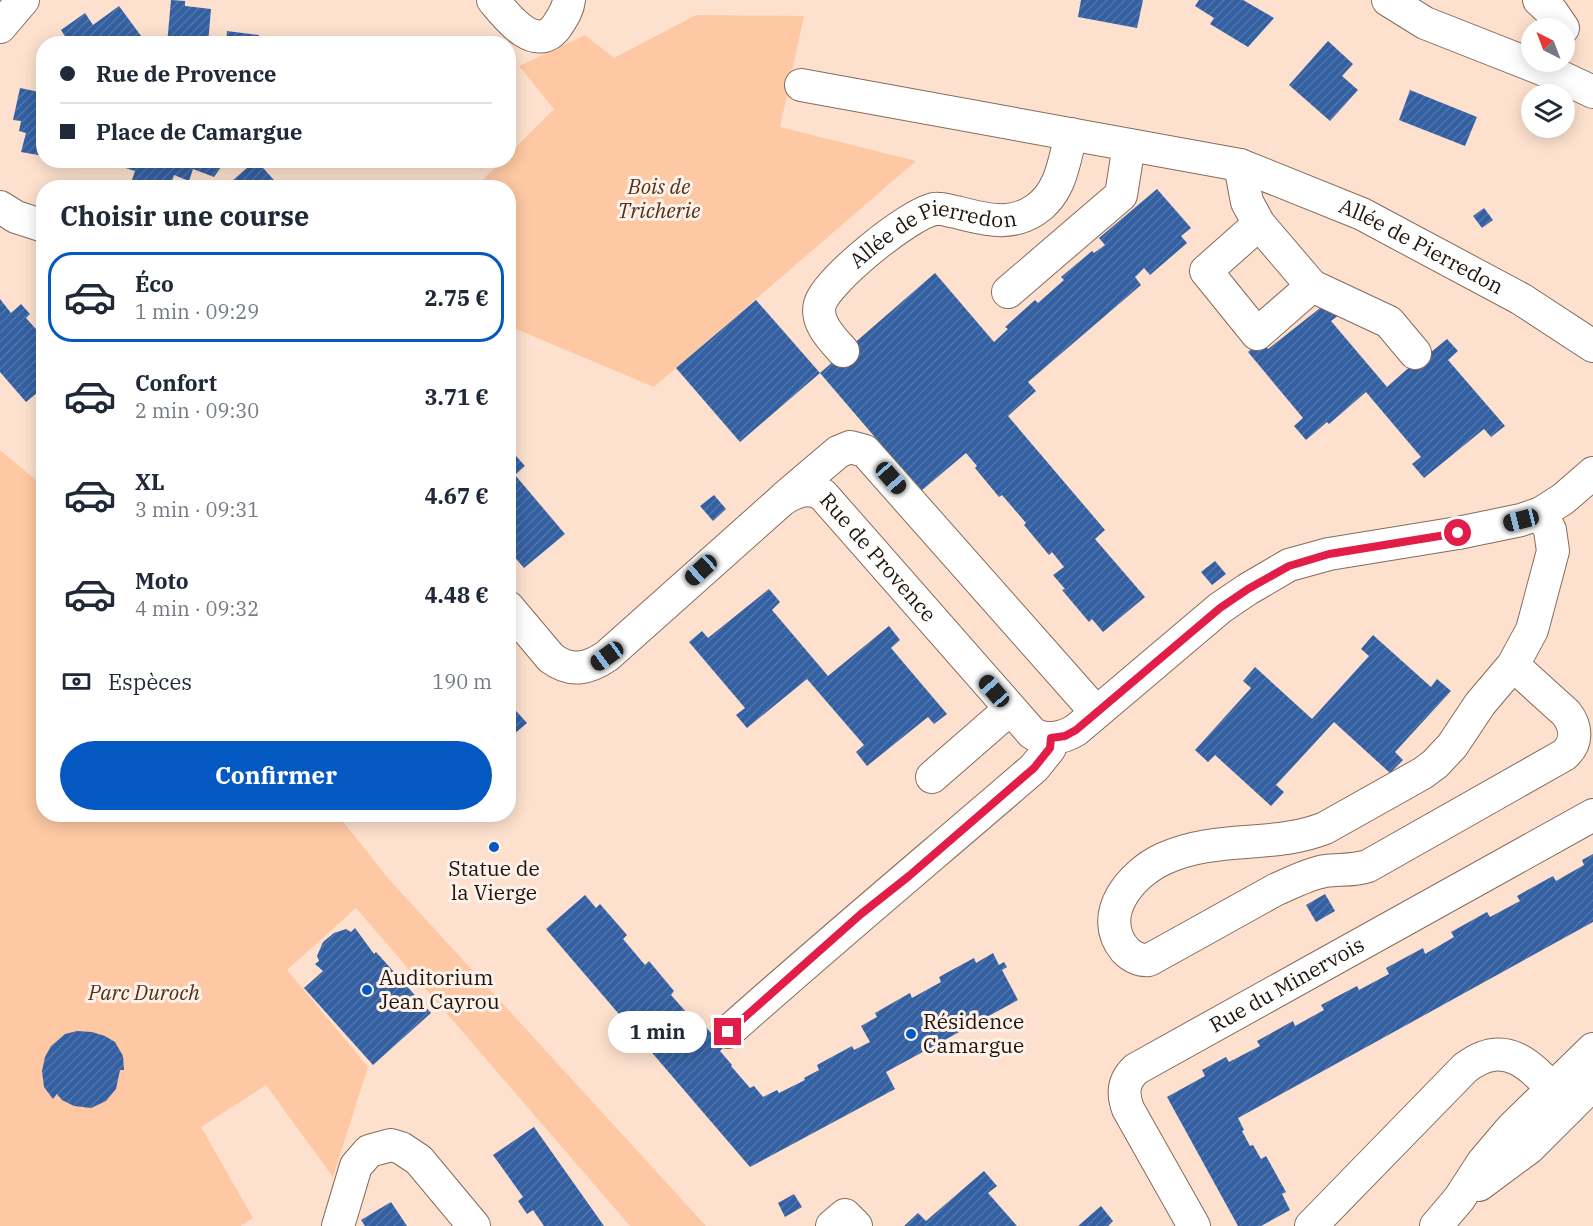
<!DOCTYPE html>
<html lang="fr">
<head>
<meta charset="utf-8">
<style>
  :root { --surface:#fff; --page:#f6f6f7; --text:#1f2937; --muted:#747a83; --line:#e0e1e3; --accent:#0458c2 }
  body { margin:0; font-family:"IBM Plex Serif",serif; background:var(--page); color:var(--text); height:100vh; display:flex; flex-direction:column; font-size:22px; white-space:nowrap }
  * { box-sizing:border-box; margin:0 }
  p { font-size:20px; color:var(--muted) }
  .icon { flex:none; width:33px; height:33px; fill:none; stroke:currentColor; stroke-width:2; stroke-linecap:round; stroke-linejoin:round }
  .map { position:relative; flex:1; overflow:hidden }
  .panel { position:absolute; left:36px; top:180px; width:480px; height:642px; display:flex; flex-direction:column; background:var(--surface); border-radius:24px; box-shadow:0 3px 15px #0003 }
  .panel>* { flex:none }
  .top-card { position:absolute; left:36px; top:36px; width:480px; height:132px; border-radius:24px; box-shadow:0 3px 15px #0003; display:grid; align-content:center; height:132px; padding:0 24px; background:var(--surface) }
  .needle { width:39px; rotate:318deg }
  .buttons { position:absolute; left:1521px; top:18px; display:grid; gap:12px }
  .buttons a { display:grid; place-items:center; width:54px; height:54px; border-radius:50%; background:var(--surface); box-shadow:0 3px 15px #0003; font-size:30px }
  .end { position:absolute; width:27px; height:27px; margin:-14px; border:8px solid #e11d48; background:#fff; box-shadow:0 0 0 3px #fff }
  .from { border-radius:50% }
  .bubble { position:absolute; height:42px; border-radius:21px; background:var(--surface); box-shadow:0 3px 15px #0003; font-size:20px; font-weight:700; line-height:42px; text-align:center }
  .car { position:absolute; width:18px; height:36px; margin:-18px -9px; border-radius:8px; box-shadow:0 0 4px 2px #0007; background:linear-gradient(#222 24%,#8ab4d8 0 40%,#222 0 76%,#8ab4d8 0 86%,#222 0) }
  .top-card b { display:flex; align-items:center; gap:21px; height:57px; font-size:22px }
  .top-card b+b { border-top:2px solid var(--line) }
  .top-card i { width:15px; height:15px; background:var(--text) }
  ul { padding:0; list-style:none }
  li { display:flex; align-items:center; gap:18px; height:90px; margin:0 12px 9px; padding:0 12px; border:3px solid transparent; border-radius:24px }
  li div { flex:1 }
  li b { display:block; font-size:22px }
  li em { font-style:normal; font-weight:700 }
  li.on { border-color:var(--accent) }
  li>.icon { width:54px; height:54px; stroke-width:1.5 }
  h2 { padding:0 24px; font-size:27px; line-height:72px }
  .pay { display:flex; align-items:center; gap:15px; height:66px; padding:0 24px; font-size:22px }
  .pay p { margin-inline-start:auto }
  .button { display:flex; gap:12px; margin-top:auto; padding:12px 24px }
  .button a { flex:1; height:69px; border-radius:36px; background:var(--accent); color:#fff; font-size:24px; font-weight:700; line-height:69px; text-align:center }
  .map>svg:first-child { display:block }
  .park { fill:#fdc8a3 }
  .building { fill:url(#building-hatch) }
  .lines { fill:none; stroke-linecap:round; stroke-linejoin:round }
  .minor-casing { stroke:#856c5b; stroke-width:34 }
  .minor { stroke:#fff; stroke-width:32 }
  .route { stroke:#e11d48; stroke-width:8 }
  .poi-dot { fill:#0458c2; stroke:#fef2ea; stroke-width:2 }
  .labels { text-anchor:middle; stroke-width:6; stroke-linejoin:round; paint-order:stroke }
  .park-label { font-size:21px; font-style:italic; fill:#523219; stroke:#fef2ea }
  .street-label { font-size:21px; fill:#20160f; stroke:#fef2ea }
  .poi-label { font-size:21px; fill:#20160f; stroke:#fef2ea; text-anchor:start }
</style>
</head>
<body>
<div class="map">
<svg width="1593" height="1226" viewBox="0 0 1593 1226">
  <defs>
    <pattern id="building-hatch" width="6" height="6" patternUnits="userSpaceOnUse" patternTransform="scale(1.5)"><rect width="6" height="6" fill="#3360a3"/><path d="M-1 1l2-2M0 6l6-6M5 7l2-2" fill="none" stroke="#5576a8"/></pattern>
  </defs>
  <rect width="100%" height="100%" fill="#fde1ce"/>
  <g class="park">
    <path d="M696 15 804 16 780 127 916 161 654 387 509 326 508 188H474L502 161 508 160 509 154 554 109 519 66 585 35 614 58Z"/>
    <path d="M0 450 43 486 44 814 338 815 387 877 706 1226H630L356 908 287 970 368 1067 333 1177 266 1085 201 1127 253 1218 240 1226H0Z"/>
  </g>
  <g class="building">
    <path d="M171 0 185 1V6L211 9 208 44H167Z"/>
    <path d="M1081 0H1143L1137 28 1078 17Z"/>
    <path d="M1199 0H1243L1274 18 1248 47 1210 24 1214 18 1195 6Z"/>
    <path d="M119 6 144 40 139 44H70L61 30 85 13 93 25Z"/>
    <path d="M227 31 259 35 258 44H226Z"/>
    <path d="M1328 41 1353 64 1342 76 1358 90 1330 121 1289 85Z"/>
    <path d="M20 88 44 93V156L21 152 26 133 19 131 21 121 13 120Z"/>
    <path d="M1410 90 1477 117 1465 146 1399 120Z"/>
    <path d="M111 160H226L214 177 193 169 189 181 174 175 170 188H144L131 183 135 171 110 163Z"/>
    <path d="M256 160 281 188H224Z"/>
    <path d="M1157 189 1191 228 1181 236 1187 243 1150 275 1144 268 1135 277 1141 285 1028 382 1036 391 1008 416 1105 530 1095 539 1145 597 1103 632 1092 619 1089 622 1062 590 1065 589 1053 575 1064 567 1052 552 1049 555 1024 525 1026 523 1002 495 999 497 975 468 977 466 966 453 921 491 820 373 740 442 676 368 756 300 820 373 935 273 994 342 1008 329 1005 327 1035 300 1038 303 1064 280 1061 277 1092 251 1094 253 1105 245 1099 238Z"/>
    <path d="M1484 208 1493 220 1482 228 1473 216Z"/>
    <path d="M0 299 11 313 21 304 30 314 26 318 44 338V345L37 351 44 359V387L26 402 0 372Z"/>
    <path d="M1329 301 1340 314 1331 321 1387 387 1422 356 1424 358 1447 339 1458 351 1448 360 1505 426 1491 437 1484 429 1424 478 1412 464 1421 457 1366 392 1329 424 1327 422 1306 440 1294 426 1303 418 1248 352 1261 341 1268 349Z"/>
    <path d="M508 447 525 466 515 475 565 534 524 568 512 554 508 557Z"/>
    <path d="M714 495 726 509 713 521 700 506Z"/>
    <path d="M1215 561 1226 574 1212 585 1201 572Z"/>
    <path d="M769 589 780 602 772 610 828 676 889 626 900 640 891 648 947 714 934 724 928 717 867 766 856 752 864 745 807 679 747 728 736 715 745 708 689 642 702 631 708 638Z"/>
    <path d="M1373 635 1431 687 1437 679 1451 691 1395 752 1403 760 1390 773 1334 722 1276 785 1284 792 1271 806 1215 755 1208 762 1195 750 1251 688 1243 681 1255 667 1312 719 1369 656 1361 649Z"/>
    <path d="M508 702 527 723 513 735 508 729Z"/>
    <path d="M1593 854V922L1238 1118 1244 1130 1242 1131 1250 1146 1253 1145 1261 1159 1266 1156 1286 1192 1282 1194 1290 1210 1261 1226H1238L1167 1097 1205 1076 1202 1070 1226 1057 1229 1062 1260 1046 1257 1041 1293 1021 1295 1026 1324 1010 1321 1005 1357 986 1359 990 1389 974 1386 968 1423 948 1425 954 1454 937 1451 932 1487 912 1490 917 1520 901 1517 896 1553 876 1556 881 1584 865 1582 860Z"/>
    <path d="M1325 894 1335 911 1316 922 1306 905Z"/>
    <path d="M585 895 596 908 600 904 627 935 623 939 645 965 649 961 674 991 671 995 694 1021 698 1017 723 1048 720 1051 732 1065 731 1066 750 1088 754 1086 763 1097 777 1090 779 1093 805 1080 804 1078 819 1070 817 1065 852 1046 854 1050 870 1042 861 1026 877 1017 875 1013 910 993 912 998 941 982 939 977 974 958 976 963 993 953 999 965 1004 962 1007 967 1002 970 1018 1000 886 1072 895 1089 750 1167 546 929Z"/>
    <path d="M355 928 374 954 376 952 431 1013 373 1065 304 988 323 971 315 964 319 961 317 956 323 942 334 933 346 929 351 932Z"/>
    <path d="M77 1031 92 1032 105 1036 115 1042 123 1056 124 1070H120L116 1089 106 1101 91 1108 74 1106 62 1100 57 1094 53 1099 44 1087 42 1071 45 1057 51 1046 65 1034Z"/>
    <path d="M534 1127 604 1226H544L533 1210 527 1214 518 1201 523 1197 493 1155Z"/>
    <path d="M984 1171 997 1186 988 1193 1017 1226H904L918 1213 926 1221Z"/>
    <path d="M794 1194 802 1207 785 1217 778 1203Z"/>
    <path d="M391 1202 407 1226H365L361 1220Z"/>
    <path d="M1101 1206 1113 1221 1108 1226H1078Z"/>
  </g>
  <g class="lines">
    <g class="minor-casing">
      <g id="minor">
        <path d="M493 0C507 17 536 55 557 26 562 18 568 10 569 0"/>
        <path d="M1388 0 1425 23 1557 75 1593 92"/>
        <path d="M1539 0 1552 12 1563 28"/>
        <path d="M0 27 23 0"/>
        <path id="s1" d="M801 85 1240 165 1362 214 1521 299 1593 346"/>
        <path d="M1240 165 1247 202 1259 224 1312 286 1389 322 1415 353"/>
        <path d="M0 207 16 217 44 226"/>
        <path d="M1259 224 1206 271 1257 334 1312 286"/>
        <path d="M1008 292 1121 195 1129 145"/>
        <path id="s2" d="M843 351C832 339 815 322 820 304 827 280 909 214 934 209 942 208 949 211 956 212 983 219 1010 227 1035 210 1061 193 1064 162 1071 134"/>
        <path d="M785 497 838 452 850 447 865 451 1096 712"/>
        <path id="s3" d="M508 607 551 658C571 673 588 669 607 656L782 500C796 491 808 486 823 495L1032 733C1045 742 1063 738 1076 730L1220 608 1248 589 1289 565 1329 554 1458 533 1521 520 1541 513 1563 499 1593 473"/>
        <path d="M1513 665 1566 713C1577 727 1578 743 1564 755L1368 866C1353 871 1340 869 1325 871 1308 874 1291 883 1275 890L1149 960C1139 961 1132 957 1125 950 1096 915 1131 874 1163 859 1217 834 1273 849 1325 828L1423 773 1435 764 1452 746 1480 704 1513 665 1532 630 1553 551 1550 530 1541 513"/>
        <path d="M932 777 1010 709"/>
        <path d="M728 1032C829 942 932 856 1034 768L1050 748 1051 738"/>
        <path d="M1479 1185 1529 1148 1593 1084"/>
        <path d="M338 1226 356 1166 369 1151 391 1145 401 1148 419 1160 474 1226"/>
        <path d="M832 1226 845 1215 856 1226"/>
        <path id="s4" d="M1194 1226 1128 1109C1122 1093 1123 1081 1136 1069L1593 815"/>
        <path d="M1311 1226 1465 1068C1512 1032 1539 1076 1569 1108"/>
        <path d="M1436 1226 1459 1199 1483 1162 1511 1129 1593 1049"/>
      </g>
    </g>
    <use href="#minor" class="minor"/>
  </g>
  <g class="lines">
    <path class="route" d="M728 1032 861 914 909 876 1034 768 1050 748 1051 738 1065 736 1076 730 1220 608 1248 589 1289 566 1329 554 1458 533"/>
  </g>
  <g class="poi-dot">
    <circle cx="494" cy="847" r="6"/>
    <circle cx="367" cy="990" r="6"/>
    <circle cx="911" cy="1034" r="6"/>
  </g>
  <g class="labels">
    <g class="park-label">
      <text x="659" y="194">Bois de<tspan x="659" dy="24">Tricherie</tspan></text>
      <text x="144" y="1000">Parc Duroch</text>
    </g>
    <g class="street-label">
      <text dy="7" stroke="none"><textPath href="#s2" startOffset="198">Allée de Pierredon</textPath></text>
      <text dy="7" stroke="none"><textPath href="#s1" startOffset="645">Allée de Pierredon</textPath></text>
      <text dy="7" stroke="none"><textPath href="#s3" startOffset="489">Rue de Provence</textPath></text>
      <text dy="7" stroke="none"><textPath href="#s4" startOffset="351">Rue du Minervois</textPath></text>
    </g>
    <g class="poi-label">
      <text x="494" y="876" text-anchor="middle">Statue de<tspan x="494" dy="24">la Vierge</tspan></text>
      <text x="379" y="985">Auditorium<tspan x="379" dy="24">Jean Cayrou</tspan></text>
      <text x="923" y="1029">Résidence<tspan x="923" dy="24">Camargue</tspan></text>
    </g>
  </g>
</svg>
<div class="buttons">
<a><svg class="needle" viewBox="-14 -14 28 28"><path d="M0-13l5 13h-10z" fill="#e53935"/><path d="M0 13l5-13h-10z" fill="#747a83"/></svg></a>
<a><svg class="icon" aria-label="layers" viewBox="0 0 24 24"><path d="M12 4l9 5-9 5-9-5zM3 14l9 5 9-5"/></svg></a>
</div>
<i class="end from" style="left:1458px;top:533px"></i>
<i class="end" style="left:728px;top:1032px"></i>
<div class="bubble" style="left:608px;top:1011px;width:99px">1 min</div>
<i class="car" style="left:891px;top:478px;rotate:139deg"></i>
<i class="car" style="left:1521px;top:520px;rotate:256deg"></i>
<i class="car" style="left:701px;top:570px;rotate:228deg"></i>
<i class="car" style="left:607px;top:656px;rotate:234deg"></i>
<i class="car" style="left:994px;top:691px;rotate:319deg"></i>
<div class="top-card">
<b><i class="from"></i>Rue de Provence</b>
<b><i></i>Place de Camargue</b>
</div>
<section class="panel">
<h2>Choisir une course</h2>
<ul>
<li class="on"><svg class="icon" aria-label="car" viewBox="0 0 24 24"><path d="M5 17H2v-5l4-1 3-4h7l3 4 3 1v5h-3M9 17h6M6 11h13"/><circle cx="7" cy="17" r="2"/><circle cx="17" cy="17" r="2"/></svg><div><b>Éco</b><p>1 min · 09:29</p></div><em>2.75 €</em></li>
<li><svg class="icon" aria-label="car" viewBox="0 0 24 24"><path d="M5 17H2v-5l4-1 3-4h7l3 4 3 1v5h-3M9 17h6M6 11h13"/><circle cx="7" cy="17" r="2"/><circle cx="17" cy="17" r="2"/></svg><div><b>Confort</b><p>2 min · 09:30</p></div><em>3.71 €</em></li>
<li><svg class="icon" aria-label="car" viewBox="0 0 24 24"><path d="M5 17H2v-5l4-1 3-4h7l3 4 3 1v5h-3M9 17h6M6 11h13"/><circle cx="7" cy="17" r="2"/><circle cx="17" cy="17" r="2"/></svg><div><b>XL</b><p>3 min · 09:31</p></div><em>4.67 €</em></li>
<li><svg class="icon" aria-label="car" viewBox="0 0 24 24"><path d="M5 17H2v-5l4-1 3-4h7l3 4 3 1v5h-3M9 17h6M6 11h13"/><circle cx="7" cy="17" r="2"/><circle cx="17" cy="17" r="2"/></svg><div><b>Moto</b><p>4 min · 09:32</p></div><em>4.48 €</em></li>
</ul>
<div class="pay"><svg class="icon" aria-label="cash" viewBox="0 0 24 24"><path d="M3 7h18v10H3z"/><circle cx="12" cy="12" r="2"/></svg>Espèces<p>190 m</p></div>
<div class="button"><a>Confirmer</a></div>
</section>
</div>
</body>
</html>
